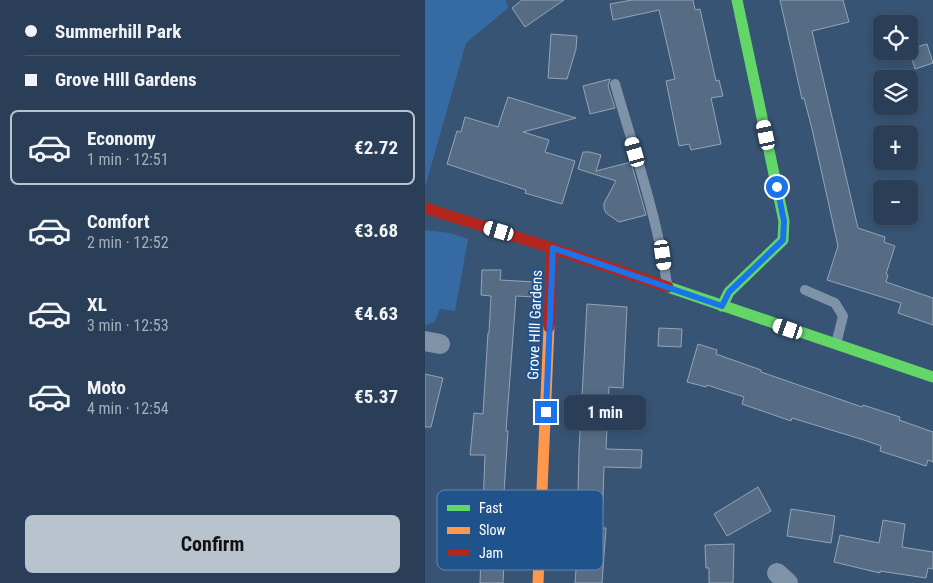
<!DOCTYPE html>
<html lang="en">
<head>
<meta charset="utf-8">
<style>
  :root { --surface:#2a3f57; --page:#32465d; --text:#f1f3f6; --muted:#a5afba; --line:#46586d; --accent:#b9c3ce }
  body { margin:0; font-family:"Roboto Condensed",sans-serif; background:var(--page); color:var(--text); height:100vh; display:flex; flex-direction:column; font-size:19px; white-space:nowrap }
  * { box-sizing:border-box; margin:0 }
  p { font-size:16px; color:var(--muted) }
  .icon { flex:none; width:28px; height:28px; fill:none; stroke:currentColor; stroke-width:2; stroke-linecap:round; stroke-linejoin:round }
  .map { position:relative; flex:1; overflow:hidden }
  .sheet { display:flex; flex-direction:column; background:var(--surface); width:425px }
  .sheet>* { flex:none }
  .banner { display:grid; align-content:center; height:110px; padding:0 25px; background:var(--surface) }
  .tools { position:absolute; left:448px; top:15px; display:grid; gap:10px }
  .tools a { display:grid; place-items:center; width:45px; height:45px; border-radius:8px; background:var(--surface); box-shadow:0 2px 8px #0003,0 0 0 1px var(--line); font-size:25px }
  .end { position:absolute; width:22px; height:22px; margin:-11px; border:6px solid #1a73e8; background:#fff; box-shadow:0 0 0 2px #fff }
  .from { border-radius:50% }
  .bubble { position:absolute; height:35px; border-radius:8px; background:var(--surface); box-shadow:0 2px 8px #0003,0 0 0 1px var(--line); font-size:16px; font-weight:700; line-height:35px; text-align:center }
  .car { position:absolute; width:15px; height:30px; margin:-15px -8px; border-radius:6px; box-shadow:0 0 4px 1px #0007; background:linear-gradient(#fff 24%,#345 0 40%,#fff 0 76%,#345 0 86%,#fff 0) }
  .banner b { display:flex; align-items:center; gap:18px; height:48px; font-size:19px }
  .banner b+b { border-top:1px solid var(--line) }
  .banner i { width:12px; height:12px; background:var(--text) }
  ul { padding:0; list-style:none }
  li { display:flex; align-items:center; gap:15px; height:75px; margin:0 10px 8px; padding:0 15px; border:2px solid transparent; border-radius:8px }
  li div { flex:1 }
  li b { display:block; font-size:19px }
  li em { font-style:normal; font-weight:700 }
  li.active { border-color:var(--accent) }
  li>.icon { width:45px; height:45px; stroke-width:1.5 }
  .cta { display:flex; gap:10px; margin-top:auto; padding:10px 25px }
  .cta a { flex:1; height:58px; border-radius:8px; background:var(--accent); color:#111; font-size:20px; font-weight:700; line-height:58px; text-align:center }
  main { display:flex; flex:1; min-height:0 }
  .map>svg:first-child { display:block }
  .green { fill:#356aa2 }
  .building { fill:#566c85; stroke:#94a4b6 }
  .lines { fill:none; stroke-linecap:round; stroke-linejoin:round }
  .lane { stroke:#7f93a8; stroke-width:10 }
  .street { stroke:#7f93a8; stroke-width:20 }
  .fast { stroke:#63d668; stroke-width:11 }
  .slow { stroke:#ff974d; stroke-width:11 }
  .jam { stroke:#b3261e; stroke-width:11 }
  .route { stroke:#1a73e8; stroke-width:6 }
  .labels { text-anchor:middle; stroke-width:4; stroke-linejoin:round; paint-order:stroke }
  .street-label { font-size:15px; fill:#fff; stroke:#20538c }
  .key { fill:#20538c; stroke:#6387ae; stroke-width:1 }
  .key-label { font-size:14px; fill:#fff }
</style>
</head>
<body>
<main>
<section class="sheet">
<div class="banner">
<b><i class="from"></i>Summerhill Park</b>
<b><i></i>Grove HIll Gardens</b>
</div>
<ul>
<li class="active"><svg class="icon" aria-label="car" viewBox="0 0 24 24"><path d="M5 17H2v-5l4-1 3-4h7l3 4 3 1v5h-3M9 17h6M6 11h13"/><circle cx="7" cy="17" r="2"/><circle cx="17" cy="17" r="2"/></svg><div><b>Economy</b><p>1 min · 12:51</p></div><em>€2.72</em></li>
<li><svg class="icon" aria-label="car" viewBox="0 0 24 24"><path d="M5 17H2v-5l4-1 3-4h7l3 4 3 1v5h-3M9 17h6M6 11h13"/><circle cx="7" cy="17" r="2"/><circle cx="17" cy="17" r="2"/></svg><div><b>Comfort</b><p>2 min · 12:52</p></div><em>€3.68</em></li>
<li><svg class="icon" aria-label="car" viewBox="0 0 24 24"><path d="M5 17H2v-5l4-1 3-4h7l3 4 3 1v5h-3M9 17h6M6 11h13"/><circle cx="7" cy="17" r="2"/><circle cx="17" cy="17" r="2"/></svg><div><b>XL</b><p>3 min · 12:53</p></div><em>€4.63</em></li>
<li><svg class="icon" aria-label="car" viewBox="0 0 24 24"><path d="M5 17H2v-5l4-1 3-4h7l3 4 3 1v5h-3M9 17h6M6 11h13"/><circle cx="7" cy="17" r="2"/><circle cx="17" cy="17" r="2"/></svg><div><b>Moto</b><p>4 min · 12:54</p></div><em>€5.37</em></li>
</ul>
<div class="cta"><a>Confirm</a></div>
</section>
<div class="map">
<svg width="508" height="583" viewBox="0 0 508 583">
  <rect width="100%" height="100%" fill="#385474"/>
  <g class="green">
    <path d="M0 0H81L83 8 41 43 1 184H0Z"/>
    <path d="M0 230 25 233 43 239 30 311 15 309 10 321 0 326Z"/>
  </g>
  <g class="building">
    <path d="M97 0H139L100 27 87 8Z"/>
    <path d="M207 0H268L270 10 275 9 291 81 294 80 298 96 286 98 296 144 266 150 264 144 254 146 241 81 250 79 234 10 188 20 185 4Z"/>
    <path d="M355 0H418L424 22 387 31 433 228 460 237 459 242 470 246 461 274 463 275 461 282 508 298V325L473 313 476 303 402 280 413 246 387 129 379 98 377 99Z"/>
    <path d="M126 34 152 36 151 49 142 79 123 78Z"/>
    <path d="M502 44 508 63 490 69 484 49Z"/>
    <path d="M185 79 183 86 190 108 165 114 158 86Z"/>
    <path d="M83 97 151 118 98 132 124 140 120 152 150 161 137 204 100 193 101 190 22 164 32 131 36 132 40 117 73 127Z"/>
    <path d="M158 152H165L176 155 171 171 206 162 221 215 194 222 181 213 179 208V203L191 181 153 169Z"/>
    <path d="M57 270H76L75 280 110 282 109 297 91 296 81 431H83L79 492H82L78 583H55L60 455H45L49 413 58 414 63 333H64L66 296 56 295Z"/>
    <path d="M162 304 202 307 198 388 184 387 181 449 217 450 216 468 179 467 177 528H181L177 583H150L154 530H152L154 451Z"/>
    <path d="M234 328 257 329 256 347 233 346Z"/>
    <path d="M273 344 292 350 291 354 336 370V372L437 407 438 405 475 417 474 420 508 432V462L503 460 501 466 455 451 456 446 439 440 367 418 366 421 317 404 319 397 282 385 281 387 262 382Z"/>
    <path d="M0 374 18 378 6 427H0Z"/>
    <path d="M333 487 346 511 302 536 289 514Z"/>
    <path d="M366 509 410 516 406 543 362 536Z"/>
    <path d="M458 520 480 524 477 547 508 552V569L503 568 501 578 455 571V573L409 562 415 535 454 543Z"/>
    <path d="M309 544 308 583H284V568H281L280 545Z"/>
  </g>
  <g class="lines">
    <g class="lane">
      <path d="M190 84C209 150 232 216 242 284"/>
      <path d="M380 290 410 303 418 316 411 344"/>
    </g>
    <g class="street">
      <path d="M0 341 15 344"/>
      <path d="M352 573 363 583"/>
    </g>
    <g class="fast">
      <path d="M243 287 508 377"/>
      <path d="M297 306 304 292 358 240 359 221 312 0"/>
    </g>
    <path class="slow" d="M113 583 124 327"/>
    <g class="jam">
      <path d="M0 208 127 248 243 287"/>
      <path d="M124 327 127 248"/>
    </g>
  </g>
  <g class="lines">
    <path class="route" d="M121 412 128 248 297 306 304 292 358 240 359 221 352 187"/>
  </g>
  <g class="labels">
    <g class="street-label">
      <text transform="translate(110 325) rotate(-88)" y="5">Grove HIll Gardens</text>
    </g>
  </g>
  <rect x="12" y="490" width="166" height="80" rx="8" class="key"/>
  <rect x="22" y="505" width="23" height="6" fill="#63d668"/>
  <rect x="22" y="527" width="23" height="7" fill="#ff974d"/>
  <rect x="22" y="550" width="23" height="6" fill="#b3261e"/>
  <g class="key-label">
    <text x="54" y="513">Fast</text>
    <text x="54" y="535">Slow</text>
    <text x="54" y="558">Jam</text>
  </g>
</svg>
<div class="tools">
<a><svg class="icon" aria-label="locate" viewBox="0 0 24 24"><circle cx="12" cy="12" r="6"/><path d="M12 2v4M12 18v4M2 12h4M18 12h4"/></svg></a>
<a><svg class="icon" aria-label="layers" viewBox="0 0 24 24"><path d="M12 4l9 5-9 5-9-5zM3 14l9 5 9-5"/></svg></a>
<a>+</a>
<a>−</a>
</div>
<i class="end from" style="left:352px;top:187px"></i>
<i class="end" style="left:121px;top:412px"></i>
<div class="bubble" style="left:139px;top:395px;width:82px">1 min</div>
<i class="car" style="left:341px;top:135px;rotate:348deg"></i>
<i class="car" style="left:210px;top:152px;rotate:344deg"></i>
<i class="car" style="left:74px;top:231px;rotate:287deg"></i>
<i class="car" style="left:238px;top:255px;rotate:172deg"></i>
<i class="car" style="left:363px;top:329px;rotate:289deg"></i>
</div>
</main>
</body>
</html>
